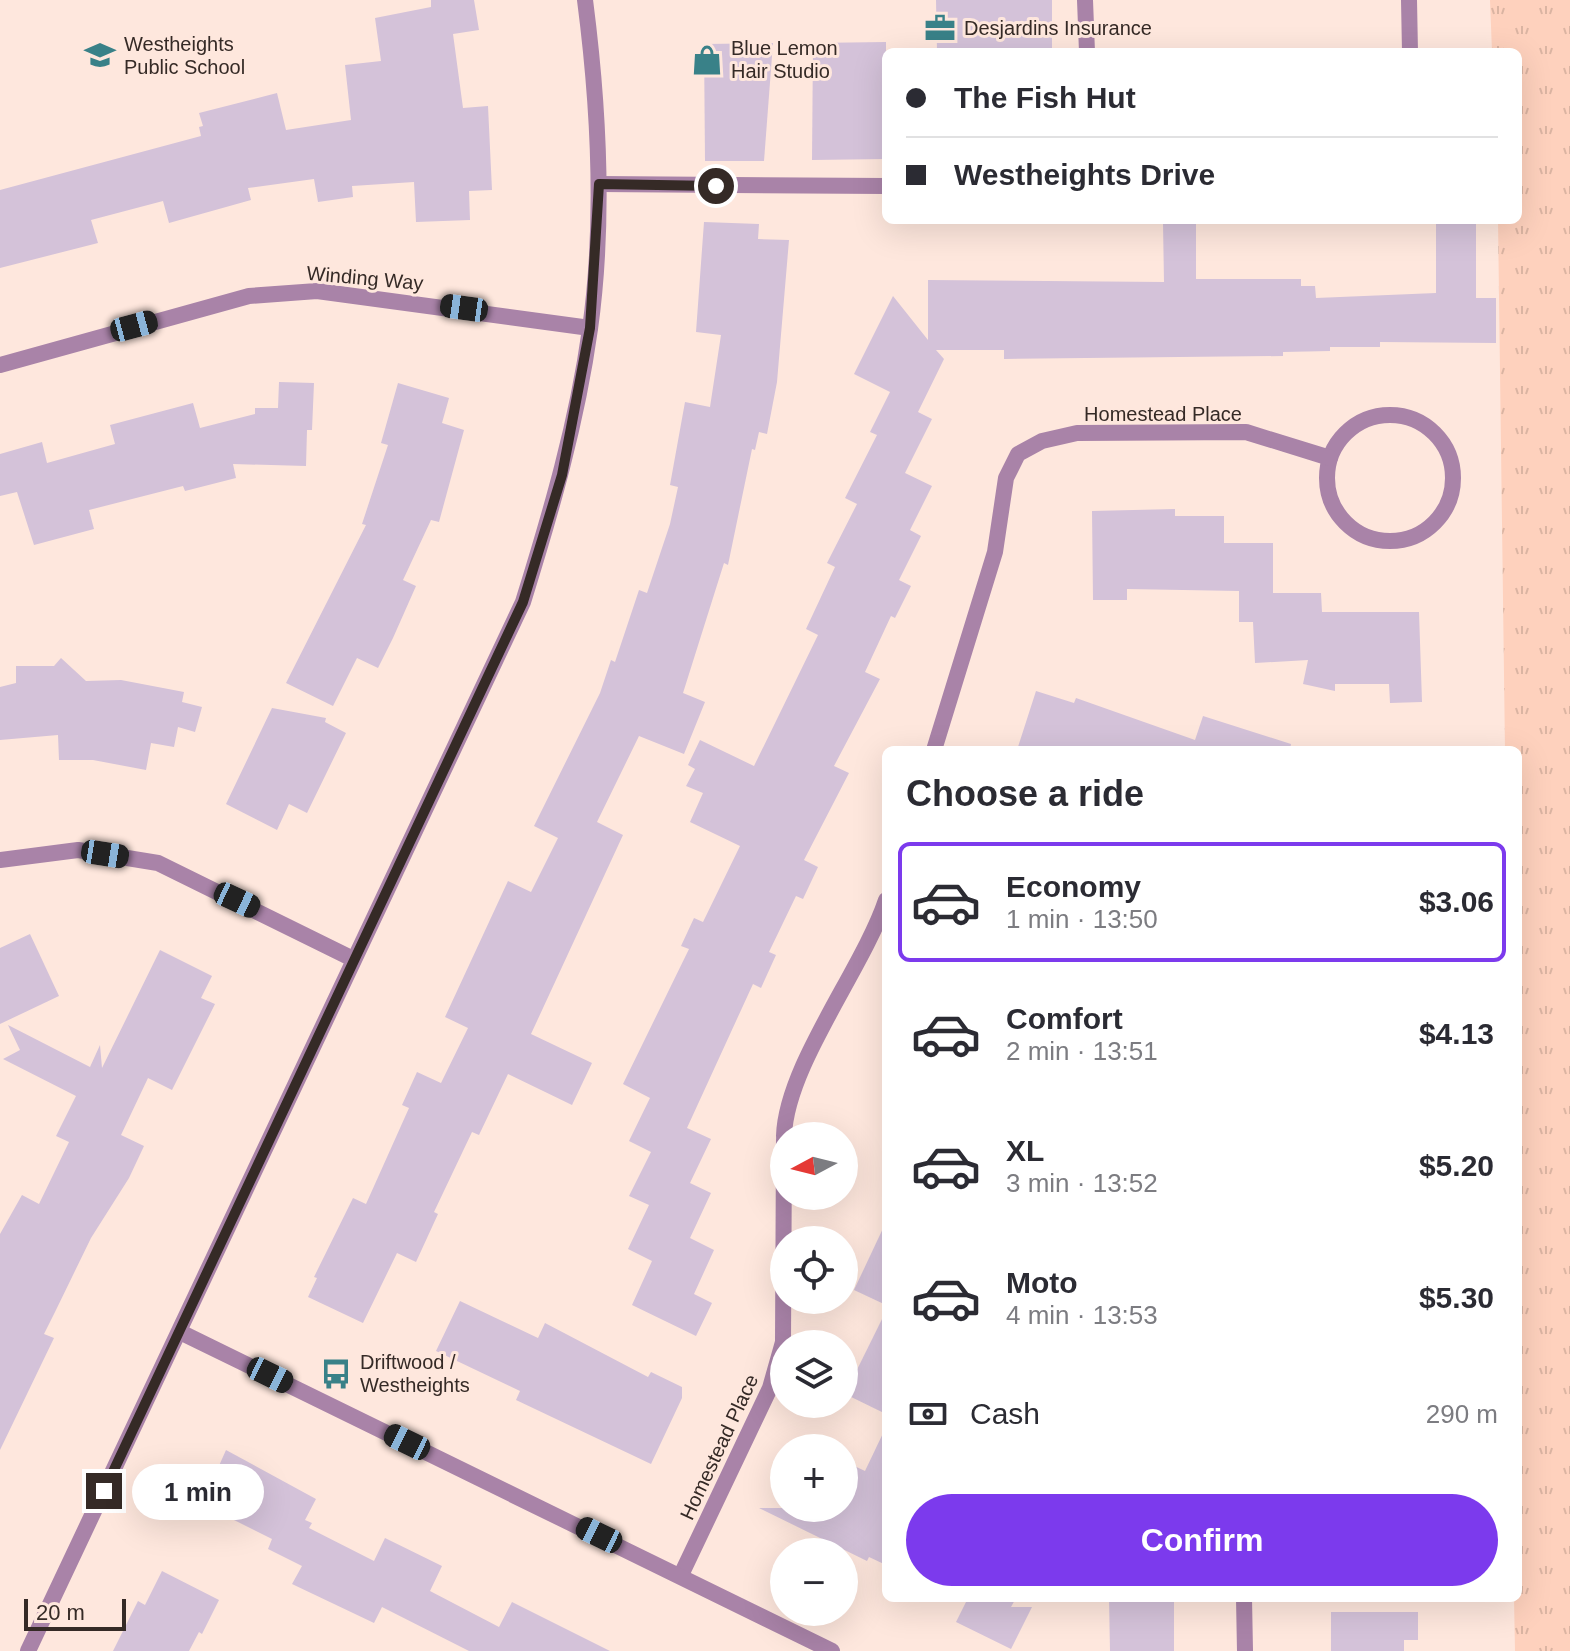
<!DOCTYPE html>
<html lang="en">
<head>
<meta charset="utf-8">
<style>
  :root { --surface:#fff; --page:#f2f2f3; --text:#2b2b33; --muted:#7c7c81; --line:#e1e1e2; --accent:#7c3aed }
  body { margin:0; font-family:Arial,sans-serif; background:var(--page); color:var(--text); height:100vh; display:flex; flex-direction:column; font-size:30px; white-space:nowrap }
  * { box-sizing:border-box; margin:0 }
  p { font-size:26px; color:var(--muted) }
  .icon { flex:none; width:44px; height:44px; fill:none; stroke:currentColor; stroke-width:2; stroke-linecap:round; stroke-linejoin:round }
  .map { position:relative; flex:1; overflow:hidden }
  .details { position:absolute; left:882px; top:746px; width:640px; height:856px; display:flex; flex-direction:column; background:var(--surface); border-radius:12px; box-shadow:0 8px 32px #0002 }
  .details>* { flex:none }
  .guide { position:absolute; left:882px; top:48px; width:640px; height:176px; border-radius:12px; box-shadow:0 8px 32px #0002; display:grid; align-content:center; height:176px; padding:0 24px; background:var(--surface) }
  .needle { width:52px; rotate:263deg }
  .controls { position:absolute; left:770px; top:1122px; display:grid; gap:16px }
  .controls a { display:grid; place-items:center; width:88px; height:88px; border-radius:50%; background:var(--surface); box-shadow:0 8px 32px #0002; font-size:40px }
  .scale { position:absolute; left:24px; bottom:20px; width:102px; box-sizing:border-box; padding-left:8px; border:4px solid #352a26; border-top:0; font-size:22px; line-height:28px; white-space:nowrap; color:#352a26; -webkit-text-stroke:6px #fee7dd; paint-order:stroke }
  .end { position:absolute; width:36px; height:36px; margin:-18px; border:10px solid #352a26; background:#fff; box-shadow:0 0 0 4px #fff }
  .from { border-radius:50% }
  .bubble { position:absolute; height:56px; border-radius:28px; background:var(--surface); box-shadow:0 8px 32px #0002; font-size:26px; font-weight:800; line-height:56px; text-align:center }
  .car { position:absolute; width:24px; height:48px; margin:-24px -12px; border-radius:10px; box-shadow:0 0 6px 2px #0007; background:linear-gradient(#222 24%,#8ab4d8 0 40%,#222 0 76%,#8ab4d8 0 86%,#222 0) }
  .guide b { display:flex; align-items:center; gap:28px; height:76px; font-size:30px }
  .guide b+b { border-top:2px solid var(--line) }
  .guide i { width:20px; height:20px; background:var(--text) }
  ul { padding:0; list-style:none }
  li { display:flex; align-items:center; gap:24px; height:120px; margin:0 16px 12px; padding:0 8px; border:4px solid transparent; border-radius:12px }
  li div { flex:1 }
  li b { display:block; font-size:30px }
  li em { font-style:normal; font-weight:800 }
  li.active { border-color:var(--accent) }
  li>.icon { width:72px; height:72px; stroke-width:1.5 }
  h2 { padding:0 24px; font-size:36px; line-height:96px }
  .pay { display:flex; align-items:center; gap:20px; height:88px; padding:0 24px; font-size:30px }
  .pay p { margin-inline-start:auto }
  .primary-button { display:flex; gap:16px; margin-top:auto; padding:16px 24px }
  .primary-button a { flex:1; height:92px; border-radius:48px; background:var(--accent); color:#fff; font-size:32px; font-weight:800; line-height:92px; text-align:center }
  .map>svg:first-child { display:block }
  .grass { fill:url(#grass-tufts) }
  .building { fill:#d4c2d9 }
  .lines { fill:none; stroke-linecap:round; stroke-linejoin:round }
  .service { stroke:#a983a8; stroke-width:16 }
  .minor { stroke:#a983a8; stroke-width:16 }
  .tertiary { stroke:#a983a8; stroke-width:16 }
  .route { stroke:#352a26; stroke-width:10 }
  .labels { text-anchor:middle; stroke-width:6; stroke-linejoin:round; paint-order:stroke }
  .poi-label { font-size:20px; fill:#352a26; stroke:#fee7dd; text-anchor:start }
  .street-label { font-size:20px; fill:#352a26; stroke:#fee7dd }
</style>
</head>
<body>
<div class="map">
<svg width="1570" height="1651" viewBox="0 0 1570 1651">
  <defs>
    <pattern id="grass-tufts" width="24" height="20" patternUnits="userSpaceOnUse" patternTransform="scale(2)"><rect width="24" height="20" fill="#fed1bd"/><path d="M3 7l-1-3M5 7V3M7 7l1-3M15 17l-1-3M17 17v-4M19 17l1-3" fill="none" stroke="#dab4a2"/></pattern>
  </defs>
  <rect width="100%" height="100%" fill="#fee7dd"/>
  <path class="grass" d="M1490 0H1570V1651H1515L1514 1598H1518V750H1505L1498 220H1518V52H1492Z"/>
  <g class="building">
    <path d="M431 0H474L479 30 453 34 463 108 488 106 492 190 469 191 470 220 416 222 414 182 352 186 353 197 318 202 314 179 248 188 251 200 169 223 163 201 91 220 98 243 0 268V190L201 136 199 127 203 126 199 113 277 93 286 130 351 120 345 65 381 61 375 18 431 7Z"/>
    <path d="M936 0H1052V51L937 52Z"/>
    <path d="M886 42V159L812 160 813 43Z"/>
    <path d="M773 43 764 161H705L704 44Z"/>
    <path d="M1436 220H1476V298H1496V343L1380 342V347H1330V351L1283 352V356L1004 359V350H936L944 359 918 412 932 419 905 473 932 486 910 530 921 536 899 580 911 586 895 618 891 616 865 672 880 679 834 766 849 773 804 860 818 867 803 899 796 896 769 952 776 955 761 988 753 984 687 1128 711 1139 690 1183 711 1193 690 1238 714 1250 694 1294 712 1303 696 1336 632 1305 652 1261 628 1249 649 1205 629 1196 651 1152 629 1141 650 1098 623 1084 689 949 681 946 694 918 703 922 740 846 690 822 703 793 686 786 695 769 688 765 700 740 754 766 818 635 806 629 835 567 827 563 857 504 845 498 877 435 870 432 890 392 854 374 893 296 928 340V280L1164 282 1163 223 1196 222V279H1301V286H1315L1316 298 1436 293Z"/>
    <path d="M704 222 759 224 758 239 789 240 777 382 767 434 759 432 755 450 752 449 728 565 724 563 683 693 705 702 684 754 639 736 597 822 623 835 531 1034 592 1063 572 1105 508 1074 479 1135 472 1132 434 1212 438 1214 416 1262 397 1253 363 1323 308 1297 317 1278 314 1277 353 1198 366 1204 409 1108 402 1105 417 1072 441 1083 468 1028 445 1017 508 881 531 892 558 838 534 826 600 693 611 660 615 662 639 590 647 593 670 524 678 487 670 485 685 402 710 407 721 335 696 332Z"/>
    <path d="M279 382 314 383 312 430H307L306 466 233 464 236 478 185 491 183 486 89 510 94 529 34 545 17 492 0 496V454L42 442 47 463 115 444 110 425 193 403 200 428 255 414V408H278Z"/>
    <path d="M398 383 449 398 442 423 464 430 439 522 431 520 403 580 416 586 393 638 378 668 357 658 333 706 286 683 366 525 362 524 388 445 381 443Z"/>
    <path d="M1175 509V516H1224V543H1273V593H1321L1322 612H1419L1422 702 1390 703 1389 684H1335V691L1303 684 1308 660 1255 663 1253 622H1239V591L1127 589V600H1093L1092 511Z"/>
    <path d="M61 658 86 681 121 680 184 692 182 702 202 707 195 732 178 727 174 747 151 743 146 770 93 760H59L58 735 0 740V687L16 683V666H54Z"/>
    <path d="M1036 691 1074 703 1076 698 1195 740 1203 716 1291 744 1290 750H1017Z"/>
    <path d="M272 708 326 718 325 722 346 733 307 813 289 804 277 830 226 804Z"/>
    <path d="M30 934 59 996 0 1024V948Z"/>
    <path d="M160 950 212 976 201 998 215 1004 172 1090 148 1078 121 1135 144 1146 129 1178 91 1238 55 1312 44 1334 54 1338 0 1450V1234L22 1195 39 1204 69 1142 56 1136 76 1096 3 1059 20 1050 8 1025 90 1067 100 1045 102 1068Z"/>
    <path d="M886 1222V1305L854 1290Z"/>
    <path d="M460 1301 538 1338 545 1323 648 1377 651 1372 682 1387V1398L651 1464 516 1400 520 1391 436 1351Z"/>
    <path d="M886 1311V1414L845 1394Z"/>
    <path d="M886 1427V1565L869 1557 867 1561 759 1508H844V1461L865 1471Z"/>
    <path d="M226 1450 316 1499 305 1520 312 1523 309 1528 374 1561 385 1538 442 1566 430 1591 499 1627 512 1602 610 1651H469L382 1607 374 1623 292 1584 302 1566 268 1549 272 1539 202 1504Z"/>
    <path d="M162 1571 219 1600 202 1634 199 1632 189 1651H113L138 1601 145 1605Z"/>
    <path d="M968 1598H1016L1011 1607H1032L1011 1649 956 1622Z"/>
    <path d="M1109 1598H1174V1651H1110Z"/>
    <path d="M1331 1612H1418V1640H1404V1651H1331Z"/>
  </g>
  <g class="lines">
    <g class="service">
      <path d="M1085 0 1087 52"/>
      <path d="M1409 0 1410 52"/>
      <path d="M599 184 886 186"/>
    </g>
    <g class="minor">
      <path d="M0 365 249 296 317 291 590 328"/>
      <circle cx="1390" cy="478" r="63"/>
      <path d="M934 750 995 552 1006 478 1018 454 1042 441 1077 433 1246 432 1330 458"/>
      <path d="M0 860 78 850 158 863 353 959"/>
      <path d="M784 1136C786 1066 863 969 886 900"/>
      <path d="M681 1575 770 1388 783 1342 784 1140"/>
      <path d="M1244 1598 1245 1651"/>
    </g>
    <g class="tertiary">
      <path d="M180 1332 832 1651"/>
      <path d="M28 1651 523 602C551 512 577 423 590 329 605 221 599 108 585 0"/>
    </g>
  </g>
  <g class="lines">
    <path class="route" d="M104 1491 523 602 562 475 590 328 599 184 716 186"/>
  </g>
  <defs>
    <g id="office-bare" transform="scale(2.4)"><path d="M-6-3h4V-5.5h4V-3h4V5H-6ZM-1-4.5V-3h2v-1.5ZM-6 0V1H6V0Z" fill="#398188" stroke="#fee7dd" stroke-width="2.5" paint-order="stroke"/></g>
    <g id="school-bare" transform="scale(2.4)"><path d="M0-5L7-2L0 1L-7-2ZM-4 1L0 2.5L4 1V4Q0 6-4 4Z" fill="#398188" stroke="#fee7dd" stroke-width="2.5" paint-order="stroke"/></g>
    <g id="shop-bare" transform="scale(2.4)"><path d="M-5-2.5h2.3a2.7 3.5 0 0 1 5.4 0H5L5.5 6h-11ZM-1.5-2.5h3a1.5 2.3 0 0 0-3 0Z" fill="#398188" stroke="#fee7dd" stroke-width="2.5" paint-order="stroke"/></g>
    <g id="bus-bare" transform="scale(2.4)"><path d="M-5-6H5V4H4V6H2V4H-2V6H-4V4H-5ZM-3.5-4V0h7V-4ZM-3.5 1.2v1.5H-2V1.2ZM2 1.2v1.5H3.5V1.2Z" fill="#398188" stroke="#fee7dd" stroke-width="2.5" paint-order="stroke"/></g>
  </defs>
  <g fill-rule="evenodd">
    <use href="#office-bare" x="940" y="28"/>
    <use href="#school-bare" x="100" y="55"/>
    <use href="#shop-bare" x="707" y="60"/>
    <use href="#bus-bare" x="336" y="1374"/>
  </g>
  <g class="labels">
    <g class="poi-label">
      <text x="964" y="35">Desjardins Insurance</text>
      <text x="124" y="51">Westheights<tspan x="124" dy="23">Public School</tspan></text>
      <text x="731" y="55">Blue Lemon<tspan x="731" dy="23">Hair Studio</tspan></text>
      <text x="360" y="1369">Driftwood /<tspan x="360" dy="23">Westheights</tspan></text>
    </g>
    <g class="street-label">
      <text transform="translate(365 278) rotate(5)" y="7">Winding Way</text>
      <text x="1163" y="421">Homestead Place</text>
      <text transform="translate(719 1447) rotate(-65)" y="7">Homestead Place</text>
    </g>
  </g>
</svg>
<div class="controls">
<a><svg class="needle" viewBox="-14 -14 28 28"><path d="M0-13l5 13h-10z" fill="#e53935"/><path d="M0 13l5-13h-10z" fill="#7c7c81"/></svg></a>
<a><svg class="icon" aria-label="locate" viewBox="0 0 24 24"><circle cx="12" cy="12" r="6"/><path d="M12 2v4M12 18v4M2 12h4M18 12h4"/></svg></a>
<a><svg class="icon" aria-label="layers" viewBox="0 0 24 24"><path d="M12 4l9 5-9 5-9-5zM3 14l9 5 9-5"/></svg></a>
<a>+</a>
<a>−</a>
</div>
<div class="scale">20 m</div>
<i class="end from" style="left:716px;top:186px"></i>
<i class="end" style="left:104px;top:1491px"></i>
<div class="bubble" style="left:132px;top:1464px;width:132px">1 min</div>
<i class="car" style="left:464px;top:308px;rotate:278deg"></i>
<i class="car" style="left:134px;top:326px;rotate:75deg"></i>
<i class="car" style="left:105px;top:854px;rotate:99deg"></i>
<i class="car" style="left:237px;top:900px;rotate:115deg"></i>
<i class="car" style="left:270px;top:1375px;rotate:116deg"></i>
<i class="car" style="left:407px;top:1442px;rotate:296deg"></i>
<i class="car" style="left:599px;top:1535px;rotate:296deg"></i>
<div class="guide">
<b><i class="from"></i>The Fish Hut</b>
<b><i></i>Westheights Drive</b>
</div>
<section class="details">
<h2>Choose a ride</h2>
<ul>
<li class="active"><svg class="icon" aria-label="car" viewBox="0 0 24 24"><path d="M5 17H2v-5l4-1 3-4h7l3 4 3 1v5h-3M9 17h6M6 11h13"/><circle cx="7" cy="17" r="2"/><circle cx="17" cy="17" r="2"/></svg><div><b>Economy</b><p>1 min · 13:50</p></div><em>$3.06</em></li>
<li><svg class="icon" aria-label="car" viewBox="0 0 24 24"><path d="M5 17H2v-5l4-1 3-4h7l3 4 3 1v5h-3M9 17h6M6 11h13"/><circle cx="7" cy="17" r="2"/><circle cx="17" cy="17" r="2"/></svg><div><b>Comfort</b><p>2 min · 13:51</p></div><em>$4.13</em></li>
<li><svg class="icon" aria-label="car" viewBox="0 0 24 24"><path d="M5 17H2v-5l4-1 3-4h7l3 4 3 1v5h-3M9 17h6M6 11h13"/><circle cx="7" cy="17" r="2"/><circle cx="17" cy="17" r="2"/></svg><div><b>XL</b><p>3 min · 13:52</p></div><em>$5.20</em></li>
<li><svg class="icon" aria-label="car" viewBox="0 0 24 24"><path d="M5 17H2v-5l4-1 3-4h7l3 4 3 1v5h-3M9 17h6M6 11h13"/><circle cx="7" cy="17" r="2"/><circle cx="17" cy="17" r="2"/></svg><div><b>Moto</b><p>4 min · 13:53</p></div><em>$5.30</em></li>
</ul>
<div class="pay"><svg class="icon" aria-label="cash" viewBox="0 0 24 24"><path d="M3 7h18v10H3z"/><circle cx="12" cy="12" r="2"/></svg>Cash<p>290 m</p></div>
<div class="primary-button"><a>Confirm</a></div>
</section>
</div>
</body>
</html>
